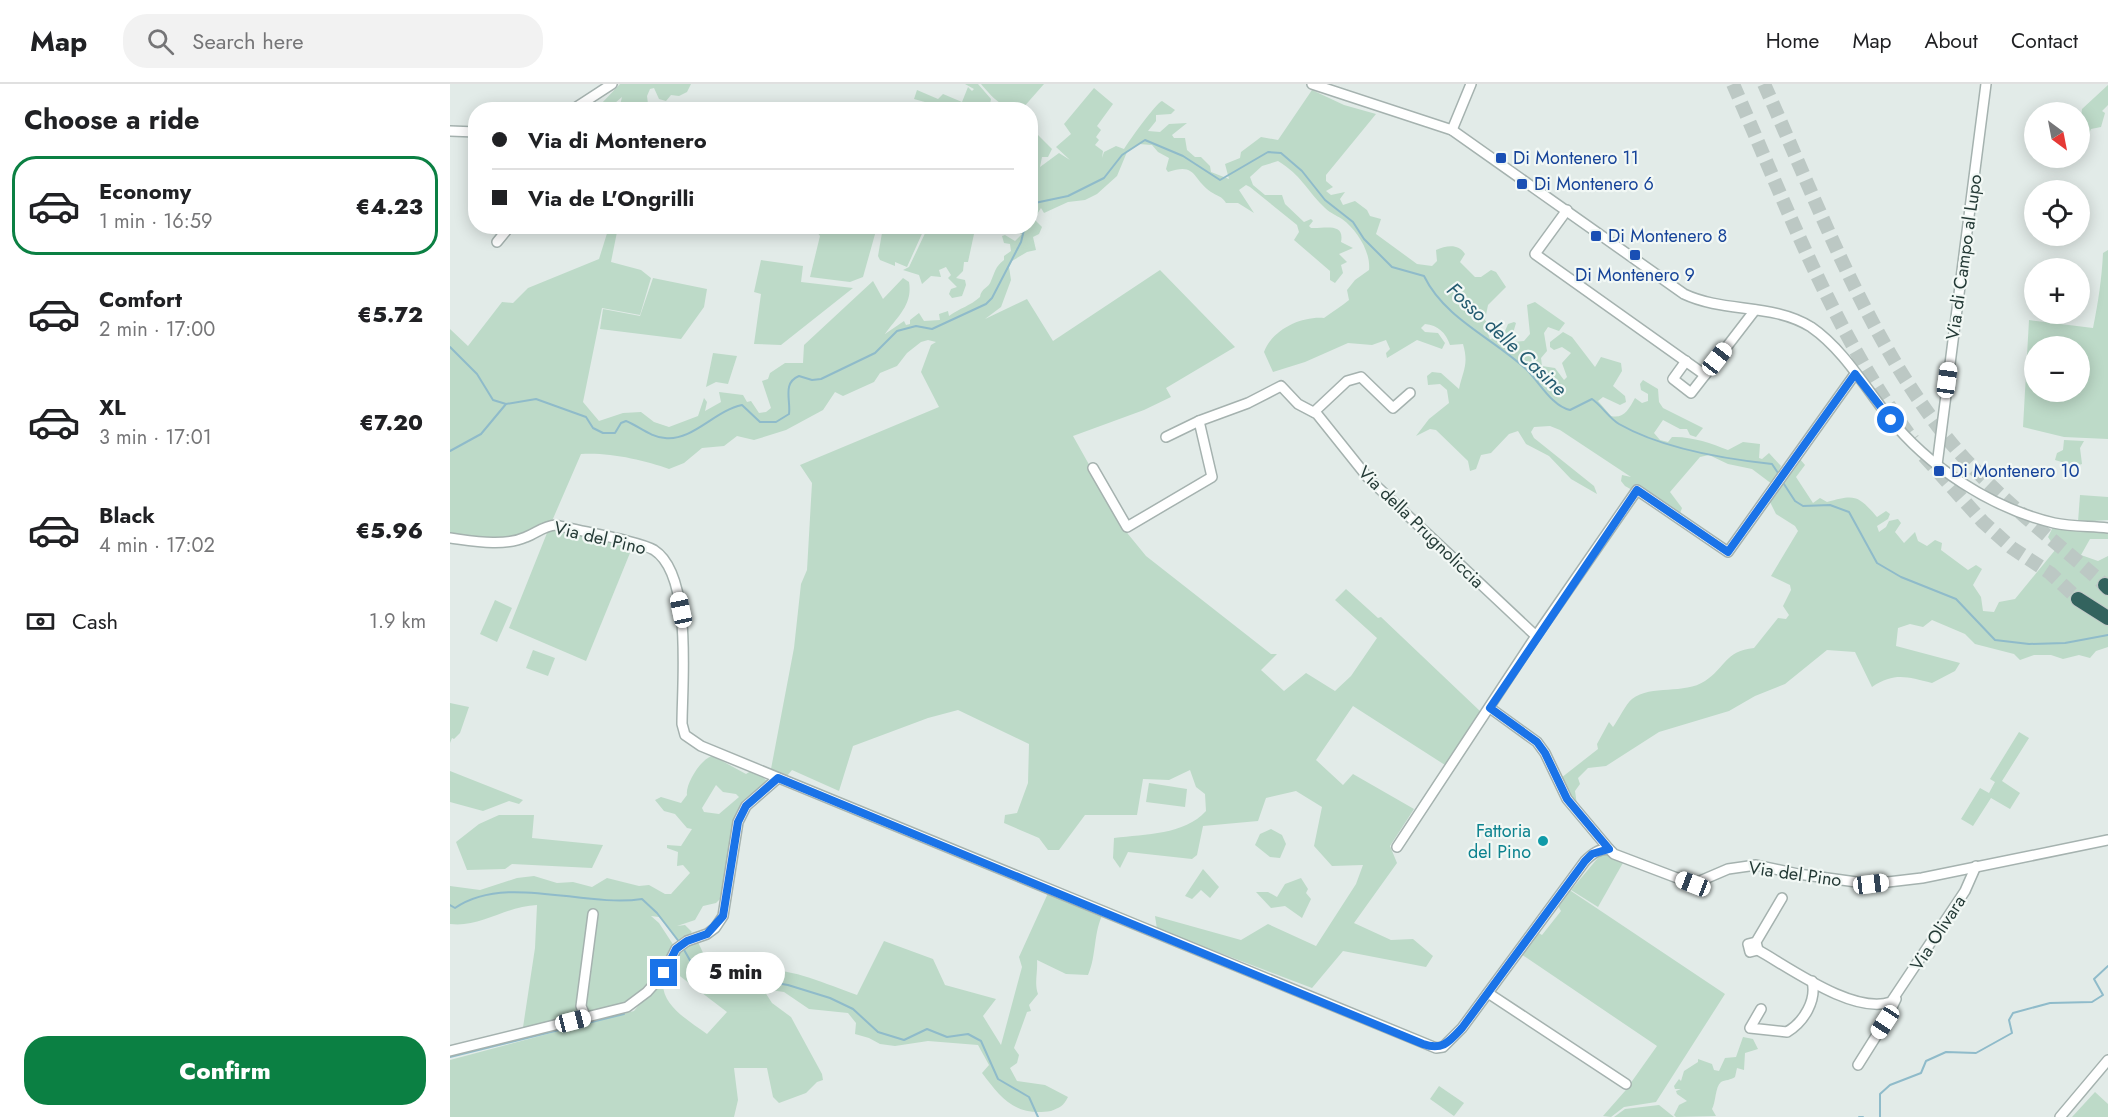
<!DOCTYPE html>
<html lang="en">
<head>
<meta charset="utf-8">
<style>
  :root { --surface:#fff; --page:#f2f2f2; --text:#202124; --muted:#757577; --line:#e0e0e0; --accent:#0b8043 }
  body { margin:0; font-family:Jost,sans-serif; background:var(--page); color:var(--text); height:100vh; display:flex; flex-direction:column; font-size:22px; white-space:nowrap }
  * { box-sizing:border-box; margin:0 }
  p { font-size:20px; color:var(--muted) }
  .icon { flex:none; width:33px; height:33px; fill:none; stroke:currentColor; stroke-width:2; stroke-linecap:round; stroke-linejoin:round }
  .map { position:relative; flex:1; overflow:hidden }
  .panel { display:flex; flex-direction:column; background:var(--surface); width:450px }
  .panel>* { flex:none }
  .hud { position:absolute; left:18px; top:18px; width:570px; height:132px; border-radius:24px; box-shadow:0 3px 15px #0003; display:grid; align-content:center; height:132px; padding:0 24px; background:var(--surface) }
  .needle { width:39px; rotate:148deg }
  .fabs { position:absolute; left:1574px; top:18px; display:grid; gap:12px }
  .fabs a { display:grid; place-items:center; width:66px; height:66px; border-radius:50%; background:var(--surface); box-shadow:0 3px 15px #0003; font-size:30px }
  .end { position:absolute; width:27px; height:27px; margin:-14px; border:8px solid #1a73e8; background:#fff; box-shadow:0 0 0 3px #fff }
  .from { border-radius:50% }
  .bubble { position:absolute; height:42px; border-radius:21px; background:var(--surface); box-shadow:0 3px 15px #0003; font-size:20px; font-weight:800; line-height:42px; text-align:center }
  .car { position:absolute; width:18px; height:36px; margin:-18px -9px; border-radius:8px; box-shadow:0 0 4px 2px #0007; background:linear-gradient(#fff 24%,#345 0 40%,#fff 0 76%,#345 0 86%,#fff 0) }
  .hud b { display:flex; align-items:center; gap:21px; height:57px; font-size:22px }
  .hud b+b { border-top:2px solid var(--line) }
  .hud i { width:15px; height:15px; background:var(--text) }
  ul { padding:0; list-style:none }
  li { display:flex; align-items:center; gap:18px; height:99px; margin:0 12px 9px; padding:0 12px; border:3px solid transparent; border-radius:24px }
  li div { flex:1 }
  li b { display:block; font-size:22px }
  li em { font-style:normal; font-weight:800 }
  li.active { border-color:var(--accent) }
  li>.icon { width:54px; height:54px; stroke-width:1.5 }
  h2 { padding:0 24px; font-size:27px; line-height:72px }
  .pay { display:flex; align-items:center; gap:15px; height:66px; padding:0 24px; font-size:22px }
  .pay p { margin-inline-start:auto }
  .action { display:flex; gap:12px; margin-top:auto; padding:12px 24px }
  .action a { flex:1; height:69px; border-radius:24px; background:var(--accent); color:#fff; font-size:24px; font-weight:800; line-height:69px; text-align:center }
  header { display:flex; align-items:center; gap:36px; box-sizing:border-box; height:84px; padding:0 30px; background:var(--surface); border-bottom:2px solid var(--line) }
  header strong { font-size:28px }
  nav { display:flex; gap:33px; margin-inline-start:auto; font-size:21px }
  .search { width:420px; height:54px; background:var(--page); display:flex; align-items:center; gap:15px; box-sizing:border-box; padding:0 21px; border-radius:24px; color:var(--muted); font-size:22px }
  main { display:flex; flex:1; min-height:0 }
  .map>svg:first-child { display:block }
  .green { fill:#bddac8; fill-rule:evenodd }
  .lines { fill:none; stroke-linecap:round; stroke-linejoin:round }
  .stream { stroke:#8fbbca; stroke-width:2 }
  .highway-tunnel { stroke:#bcc8c4; stroke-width:14; stroke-dasharray:14 7; stroke-linecap:butt }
  .minor-casing { stroke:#a5b2af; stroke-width:12 }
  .highway-casing { stroke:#c2c8c7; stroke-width:16 }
  .minor { stroke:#fff; stroke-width:9 }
  .highway { stroke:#33635e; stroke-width:14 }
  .route { stroke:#1a73e8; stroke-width:8 }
  .transit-dot { fill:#1a4fb4; stroke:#f2f8f5; stroke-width:2 }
  .culture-dot { fill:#0f9aa8; stroke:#f2f8f5; stroke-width:2 }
  .labels { text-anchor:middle; stroke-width:4.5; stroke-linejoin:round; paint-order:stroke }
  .transit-label { font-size:18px; fill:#164399; stroke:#f2f8f5; text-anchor:start }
  .street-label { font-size:18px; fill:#243a36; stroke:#f2f8f5 }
  .culture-label { font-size:18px; fill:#0d838f; stroke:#f2f8f5; text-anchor:end }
  .water-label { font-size:20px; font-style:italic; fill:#245b70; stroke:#f2f8f5 }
</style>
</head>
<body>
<header>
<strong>Map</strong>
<div class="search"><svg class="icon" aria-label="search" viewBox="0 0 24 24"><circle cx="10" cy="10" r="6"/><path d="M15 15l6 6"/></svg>Search here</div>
<nav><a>Home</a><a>Map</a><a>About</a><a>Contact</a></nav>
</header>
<main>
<section class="panel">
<h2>Choose a ride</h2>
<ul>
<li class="active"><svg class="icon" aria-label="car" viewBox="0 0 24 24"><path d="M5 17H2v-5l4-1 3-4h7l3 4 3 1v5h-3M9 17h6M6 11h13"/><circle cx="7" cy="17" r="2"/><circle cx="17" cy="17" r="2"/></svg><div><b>Economy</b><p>1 min · 16:59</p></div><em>€4.23</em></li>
<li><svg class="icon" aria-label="car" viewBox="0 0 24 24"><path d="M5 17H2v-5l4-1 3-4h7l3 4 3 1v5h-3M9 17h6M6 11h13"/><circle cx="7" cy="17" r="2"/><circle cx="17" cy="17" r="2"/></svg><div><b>Comfort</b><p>2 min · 17:00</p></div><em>€5.72</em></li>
<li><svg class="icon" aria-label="car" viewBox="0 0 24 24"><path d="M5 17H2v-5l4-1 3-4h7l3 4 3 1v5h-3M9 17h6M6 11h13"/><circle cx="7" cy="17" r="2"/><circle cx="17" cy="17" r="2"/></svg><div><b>XL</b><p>3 min · 17:01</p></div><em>€7.20</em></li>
<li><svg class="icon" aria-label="car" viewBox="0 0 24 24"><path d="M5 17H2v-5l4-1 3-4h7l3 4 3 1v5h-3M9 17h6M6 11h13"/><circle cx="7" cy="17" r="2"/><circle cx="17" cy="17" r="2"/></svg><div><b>Black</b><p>4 min · 17:02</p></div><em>€5.96</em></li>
</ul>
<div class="pay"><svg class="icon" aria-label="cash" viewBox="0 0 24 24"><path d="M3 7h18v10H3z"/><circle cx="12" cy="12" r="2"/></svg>Cash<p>1.9 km</p></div>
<div class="action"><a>Confirm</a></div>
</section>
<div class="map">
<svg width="1658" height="1033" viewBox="0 0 1658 1033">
  <rect width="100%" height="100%" fill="#e2ebe8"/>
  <g class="green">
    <path d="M170 0H241L237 8 229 12 221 11 216 17 209 15 204 4 200 5 197 12 198 20 234 25H169L172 13 158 25 152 19Z"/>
    <path d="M515 0H528L541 15 539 25H500L464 15 467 6 488 15 493 10 512 18 518 3 522 7 524 5Z"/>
    <path d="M531 0H594L572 25C553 26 543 14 531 0Z"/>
    <path d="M1658 1V21L1652 27 1655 29 1651 43 1641 45 1638 52 1629 54 1632 25Z"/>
    <path d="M644 4 663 20 647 42 651 46 646 53 649 56 645 61 653 67 652 74 654 68 666 62 674 65C679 57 706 19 712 17L725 26 721 30 706 31V37L698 47 710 48 719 40 737 39 722 51 724 54H735L737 66 745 73H751L760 82 761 88 779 95 775 80 790 74 791 68 811 53 828 56 862 6 894 21 926 30 876 91V97L883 103 876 107 881 111 895 108 890 115 893 121 905 117 917 126 920 132 931 135 926 150 967 180 982 182 987 177 986 166C996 162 1008 159 1015 170L1010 178 1025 193H1031L1041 186 1046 188 1056 203 1038 221 1035 236 1040 244 1038 249 1040 255 1053 252 1058 240 1064 238 1066 239 1061 256 1063 258 1074 257 1080 250 1077 221 1085 218 1115 239 1109 247 1098 243 1094 249 1097 267 1091 274 1092 282 1105 284 1114 296 1117 293 1112 279 1121 269 1112 263 1104 266 1100 263V258L1113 248 1122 253 1145 283 1151 273 1171 279 1172 287 1163 302 1175 312 1176 318 1170 321 1153 313 1148 317 1161 332C1174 335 1179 325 1185 314L1192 319 1198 317V310L1191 306 1190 300 1193 296 1208 305 1209 318 1213 324 1253 344 1246 353 1240 351 1237 345H1230L1213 336 1204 349 1210 356 1218 358 1222 353C1240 352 1261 359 1278 366L1293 358 1310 360 1309 374 1312 375 1319 369 1331 382 1322 400 1302 385 1278 380 1259 371 1250 373 1220 408 1232 424 1229 432 1175 402 1171 397 1172 391 1181 393 1110 346 1100 342 1084 343 1081 348 1084 354 1144 402 1147 410 1121 395 1099 372 1076 360 1068 347 1059 350 1041 369 1031 371 1026 385 1020 387 1018 377 986 346 980 345 966 352 979 335 999 319 997 306 990 300 978 301 977 292 982 288 991 289 1009 305C1013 286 1019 281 1013 260L1000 261C996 249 988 241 975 240L971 244 975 248 988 249 995 259 992 265 967 256 937 274 936 269 940 265 936 256 922 261 898 259 855 278 823 288 814 268C822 246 851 232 874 234 882 228 892 222 899 216L897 206 905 196 919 186C921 168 907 146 892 135 886 131 878 128 873 122 855 104 852 92 828 77L812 82 800 93 803 101 815 111H832L835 120 854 138 861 135 863 137 859 142 861 144C874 145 895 138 891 158L903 164 889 170 897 178 891 181 893 189 885 199 880 196V187L844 156 849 148 847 141 800 103 796 101 789 106 804 129 788 119H776C772 112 767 112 761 108 742 95 747 78 718 88L716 85 719 74 708 68 702 61 689 60 677 68 667 92 647 110 635 116 618 118 594 129 591 124 584 135 592 143 589 150 583 153 586 166 577 168 562 177 559 183 561 196 551 223 535 235 577 215 603 257 710 186 785 263 716 304 721 313 694 326 623 352 678 450 696 472 821 570H827L811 586 834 607 856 589 885 607 901 592 927 554 885 516 896 505 928 534 931 533 1031 628 995 681 903 622 866 676 893 701 903 690 964 725 940 762 947 779 904 839 941 856 963 855 983 872 976 883 893 867 862 904 707 845 705 832 791 856 818 840 866 862 906 800 913 781 882 782 864 762 872 723 846 707 816 714 808 737 753 742 747 771 742 775 678 768 670 784 663 774 664 754C696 750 734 751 756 727L755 710 746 703 740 686 719 696 693 695 687 731H635L609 766H598L589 754 554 739 555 731 567 729 578 699 579 660 508 626 478 634 403 662 389 707 342 686 336 693 321 685 344 564 351 500 357 486 362 399 350 381 489 323 471 288 481 261 486 258 478 256 471 258 457 269 447 282 430 289 424 298 393 312 385 308 373 326 336 346 304 356 287 352 274 362 252 364 234 379 219 385C195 376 158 368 131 370L102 437 80 449 57 454 0 451V245L18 262 52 218 63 219 78 204 149 175 159 143H168L161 178 191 186 201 194 190 231 152 224 133 318 149 337 173 329 191 328 204 338 219 343 248 332 254 314 257 318 255 327 271 318 269 308 293 311 297 318 301 317 309 329 316 328 321 324 312 297 318 295 320 289 335 279H353L354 261 423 197 433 215 453 194 459 198C463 221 447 233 435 250L454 237 456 241 460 240V236L469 229 474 237 490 236 489 230 498 227 499 232C510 224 520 222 530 213 531 204 539 204 541 197 545 188 545 183 554 176V172L561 167 560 160 554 159 552 152 555 151 565 157 572 150 565 147V143L580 142 581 44 602 65 598 73H592L590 83 609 69 620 76 606 63 621 50 614 40Z"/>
    <path d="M363 143H427L413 193 400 198 360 193 370 152Z"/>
    <path d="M433 143H475L457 183 445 178V182L430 176 428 172Z"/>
    <path d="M530 143 534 145 524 150 518 178H514L513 187 506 194 515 196 516 201 512 212 502 214 499 210 501 205 507 203 498 194 501 191 496 183 489 186 491 193 481 192 472 200 469 191 453 186 459 183 478 143Z"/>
    <path d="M1658 166V355L1614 353 1573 343 1579 236 1643 244C1648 220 1652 193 1653 169ZM1584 262H1629V308H1584Z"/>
    <path d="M311 176 353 182 351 198 403 204 331 261 304 260 311 210 304 208Z"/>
    <path d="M203 194 257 205 254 223 231 255 150 245 153 225 190 232Z"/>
    <path d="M263 269 287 272 278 300 266 298 256 303Z"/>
    <path d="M1614 356 1634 357 1630 364 1632 380 1625 382 1605 376 1607 369 1613 366Z"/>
    <path d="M1349 374 1355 381 1346 393 1363 419 1370 414 1377 418C1405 410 1408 411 1427 433L1436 427 1440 430 1438 435 1427 442 1429 448 1436 443 1439 437 1448 435 1451 439 1445 448 1454 459 1465 448 1468 457 1477 462 1485 456 1492 459 1491 466 1518 486 1526 481 1532 485 1523 501 1531 513 1533 527 1544 528 1549 518 1565 515 1606 465 1598 453 1603 443 1638 448 1658 446V455H1640L1631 471 1648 477 1658 472V499L1654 508 1658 511V526L1631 511 1629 523 1658 542V563L1646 567 1640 574 1629 571 1613 575 1601 571H1584L1570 576 1564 570 1525 560 1515 550 1482 536 1473 543 1460 540 1448 544 1446 562 1510 579 1505 587 1482 599C1457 593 1445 588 1422 603L1405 568 1377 566 1335 600 1305 612 1279 627 1209 648 1156 682 1138 684 1128 694 1130 700 1125 707 1127 721 1111 694 1148 665 1147 660 1159 638 1163 643C1169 635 1175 621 1182 615 1202 600 1234 611 1255 597 1275 584 1275 567 1304 564L1328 534 1336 535 1339 531 1333 522 1341 506 1340 501 1321 492 1348 447 1345 442 1326 430 1319 416Z"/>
    <path d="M1630 411 1658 413V436L1628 438Z"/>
    <path d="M104 443 182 464 136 577 59 544 99 444Z"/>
    <path d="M45 516 62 524 47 558 30 550Z"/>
    <path d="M83 566 105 574 98 592 76 584Z"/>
    <path d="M0 619 19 623 10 649 4 655 2 654 0 659Z"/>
    <path d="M1569 648 1579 654 1552 697 1570 709 1560 725 1541 714 1523 742 1511 735 1530 704 1539 709 1545 698 1540 695Z"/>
    <path d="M263 672 296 690 304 685 319 699 294 727 273 812 266 819 253 822 245 836 227 842 235 841 242 848 230 858 209 833 201 832 209 839 226 865 246 854 256 875 284 889C328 877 365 896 407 911L434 857 483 875 495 901 546 915 533 932 551 961 572 883 569 873 599 807 654 828C643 847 647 871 638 891L616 890 587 876C588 888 584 899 588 910L579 921 581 927 577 928 564 964 569 971 567 979 560 984 567 997 595 1001 618 1013C613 1023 610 1023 601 1027 565 1033 551 1014 532 989L539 981 528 961 478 957 445 962 430 960 419 954 405 950 406 939 398 929 359 925 334 908 313 905 322 919 341 933 372 990 373 996 367 998 356 1009 329 1019 323 1013 317 984H284L288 1016 284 1033H0V976L184 927 207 898 177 923 72 950 85 864 87 821C56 822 30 844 0 840V802L30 806 67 794 84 792 107 799 123 798 142 803 157 794 189 802 199 801 215 810H221L240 789 233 781 227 782 228 768 217 764V761L231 762 242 745 237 744 225 730 214 727 205 716 211 713 231 719 237 711C235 700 252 673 263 672ZM266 701 273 708 286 710 289 713 269 730 254 728 252 724ZM218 883 277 928 257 950C235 934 200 915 218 883Z"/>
    <path d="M0 687 73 716 69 720 59 717 33 727 0 718Z"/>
    <path d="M699 699 737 705 735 723 696 718Z"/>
    <path d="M49 731H84L82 754 153 761 142 784 62 780 55 785 17 786 6 758 29 740Z"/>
    <path d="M821 745 832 751 836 760 830 774 820 773 805 761 810 750Z"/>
    <path d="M1152 769 1174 777 1148 823 1121 806Z"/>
    <path d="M753 785 769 803 760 814 751 806 742 815 735 812Z"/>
    <path d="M851 794 858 805 856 809 861 815 852 834 835 822 821 824 806 808H818L827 813 835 800Z"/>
    <path d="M1118 805 1275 910 1206 1018 1174 1023 1161 1033 1153 1032 1175 1007 1207 962 1071 870 1087 848 1092 851 1111 827 1108 822Z"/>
    <path d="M1293 953 1303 955 1308 965 1295 969 1294 986 1287 984 1285 993C1281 996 1275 996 1271 998 1265 1003 1266 1018 1262 1025L1266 1032 1226 1033 1224 1031 1229 1021 1237 1017 1227 1010 1226 1007 1231 1005H1225L1224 1002 1229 995 1231 997 1234 987 1248 978V975L1262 980 1264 986 1269 987 1275 974 1286 973Z"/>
    <path d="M989 1002 1014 1019 1004 1032 980 1015Z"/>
    <path d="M1645 1008 1658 1020V1033H1622Z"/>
    <path d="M1209 1021 1224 1033H1164L1175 1025Z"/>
  </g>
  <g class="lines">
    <g class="stream">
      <path d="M580 120 618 112 654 94 672 71 695 56 733 72 770 96 818 68 831 69 852 87 875 116 903 138 914 155 942 183 974 192C995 235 1043 254 1077 286 1090 299 1102 322 1120 326L1142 315C1152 322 1159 334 1169 340 1211 364 1275 375 1322 380L1330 392"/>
      <path d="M0 263 27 290 43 316 56 320 86 315 136 333 143 344 153 349H165L171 339 176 337C189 342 200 353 215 354 243 357 264 327 292 321L310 338H326L339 330C341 316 332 299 349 292L362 296 371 295 425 269 447 247 466 242 482 245 536 220 542 214 571 158 575 142"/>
      <path d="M0 367 31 350 56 320"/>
      <path d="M1332 397 1345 417 1353 422 1380 421 1399 428 1427 479 1451 493 1506 515 1545 556 1579 560 1615 559 1658 551"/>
      <path d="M0 821 5 824C56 789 134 824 192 815L207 829 230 859"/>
      <path d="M233 864 254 901 289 893 338 901 380 914 403 925 428 948 454 956 477 945 497 953 518 950 531 957 548 995 579 1013 588 1033"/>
      <path d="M0 973 174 930"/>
      <path d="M1409 1033H1413"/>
      <path d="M1430 1033V1010L1440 1001 1471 989 1476 977 1496 968 1526 969 1562 949 1559 936 1563 929 1600 919 1642 918 1653 911 1644 895 1658 882"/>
    </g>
    <g class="highway-tunnel">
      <path d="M1283 0C1336 121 1384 250 1463 356"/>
      <path d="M1314 0C1367 118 1418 258 1501 359 1547 414 1602 454 1655 501"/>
      <path d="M1474 372 1533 438 1562 464 1600 489 1628 515"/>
    </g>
    <g class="minor-casing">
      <g id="minor">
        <path d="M862 0 1002 46 1234 210C1274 229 1323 219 1361 243 1393 265 1415 303 1438 332 1478 383 1541 424 1604 439 1622 443 1640 442 1658 444"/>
        <path d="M122 26 162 0"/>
        <path d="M1002 46 1021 0"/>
        <path d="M0 47 26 48"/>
        <path d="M1117 126 1085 170 1255 291 1305 226"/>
        <path d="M47 158 60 142"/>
        <path d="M1236 277 1223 295 1241 309 1255 291"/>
        <path d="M864 328 897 297 911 293 943 324 960 309"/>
        <path d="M716 353 749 337"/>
        <path d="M1487 381 1536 0"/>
        <path d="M643 384 677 443 762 393 749 337 798 319 831 302 848 320 867 330 919 395 1086 552"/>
        <path d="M0 454C23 457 54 463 76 453 87 449 93 442 106 441 128 447 189 457 204 466 243 491 232 599 232 640L235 651 251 662 986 964 993 963 1012 944 1135 777C1142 770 1148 765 1159 765L1164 770 1243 800 1278 785 1306 781 1348 790 1421 800 1472 794 1658 756"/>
        <path d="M1040 624 1087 658 1095 669 1117 715 1159 765"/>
        <path d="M947 763 1086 552 1187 406 1278 468 1405 290"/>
        <path d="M1306 858 1298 860 1300 868 1308 866 1306 858 1332 814"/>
        <path d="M1308 866C1340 884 1404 931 1441 918L1515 807 1526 782"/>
        <path d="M1038 909 1176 1000"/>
        <path d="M1311 925 1300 944 1337 948C1354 938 1367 916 1362 897"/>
        <path d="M136 934 131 922 143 830"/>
        <path d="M0 967 177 923 197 908 214 889 226 865 237 857 257 850 265 844 273 832 288 738 296 722 328 694"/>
        <path d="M1408 981 1435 938 1446 915"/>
        <path d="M1610 1033 1658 976"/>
      </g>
    </g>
    <g class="highway-casing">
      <g id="highway">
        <path d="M1655 501 1658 504"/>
        <path d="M1628 515 1658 534"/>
      </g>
    </g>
    <use href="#minor" class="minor"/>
    <use href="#highway" class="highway"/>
  </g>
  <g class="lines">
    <path class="route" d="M214 889 226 865 237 857 257 850 273 832 288 738 296 722 328 694 973 960C992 967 999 958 1012 944L1135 777 1142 770 1159 765 1117 715 1095 669 1087 658 1040 624 1187 406 1278 468 1405 290 1441 336"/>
  </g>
  <g class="transit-dot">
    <rect x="1045" y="68" width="12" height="12" rx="3"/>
    <rect x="1066" y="94" width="12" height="12" rx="3"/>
    <rect x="1140" y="146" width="12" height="12" rx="3"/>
    <rect x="1179" y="165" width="12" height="12" rx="3"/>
    <rect x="1483" y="381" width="12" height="12" rx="3"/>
  </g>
  <circle class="culture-dot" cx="1093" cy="757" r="6"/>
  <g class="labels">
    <g class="transit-label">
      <text x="1063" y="80">Di Montenero 11</text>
      <text x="1084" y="106">Di Montenero 6</text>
      <text x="1158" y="158">Di Montenero 8</text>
      <text x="1185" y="197" text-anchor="middle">Di Montenero 9</text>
      <text x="1501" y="393">Di Montenero 10</text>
    </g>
    <g class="street-label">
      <text transform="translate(1514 173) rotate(-82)" y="6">Via di Campo al Lupo</text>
      <text transform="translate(971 443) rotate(44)" y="6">Via della Prugnoliccia</text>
      <text transform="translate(150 454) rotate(13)" y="6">Via del Pino</text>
      <text transform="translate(1345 790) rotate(8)" y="6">Via del Pino</text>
      <text transform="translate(1488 849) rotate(-57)" y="6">Via Olivara</text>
    </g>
    <g class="culture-label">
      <text x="1081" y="753">Fattoria<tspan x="1081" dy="21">del Pino</tspan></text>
    </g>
    <g class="water-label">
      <text transform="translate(1057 255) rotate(43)" y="7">Fosso delle Casine</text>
    </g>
  </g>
</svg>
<div class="fabs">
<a><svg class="needle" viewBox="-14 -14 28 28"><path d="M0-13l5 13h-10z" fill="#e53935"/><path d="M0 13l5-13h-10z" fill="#757577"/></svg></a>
<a><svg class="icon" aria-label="locate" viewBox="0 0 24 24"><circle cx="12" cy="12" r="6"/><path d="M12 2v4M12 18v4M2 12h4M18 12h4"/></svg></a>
<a>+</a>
<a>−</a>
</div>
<i class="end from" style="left:1441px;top:336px"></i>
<i class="end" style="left:214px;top:889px"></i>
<div class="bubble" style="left:236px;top:868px;width:99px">5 min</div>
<i class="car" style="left:1267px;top:275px;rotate:38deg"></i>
<i class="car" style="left:1497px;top:296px;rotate:8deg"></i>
<i class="car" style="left:231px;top:526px;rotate:348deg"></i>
<i class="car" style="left:1243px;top:800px;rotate:291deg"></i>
<i class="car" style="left:1421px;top:800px;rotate:83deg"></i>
<i class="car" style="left:123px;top:937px;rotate:76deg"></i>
<i class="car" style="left:1435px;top:938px;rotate:213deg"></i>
<div class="hud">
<b><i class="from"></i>Via di Montenero</b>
<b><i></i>Via de L'Ongrilli</b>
</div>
</div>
</main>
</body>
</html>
